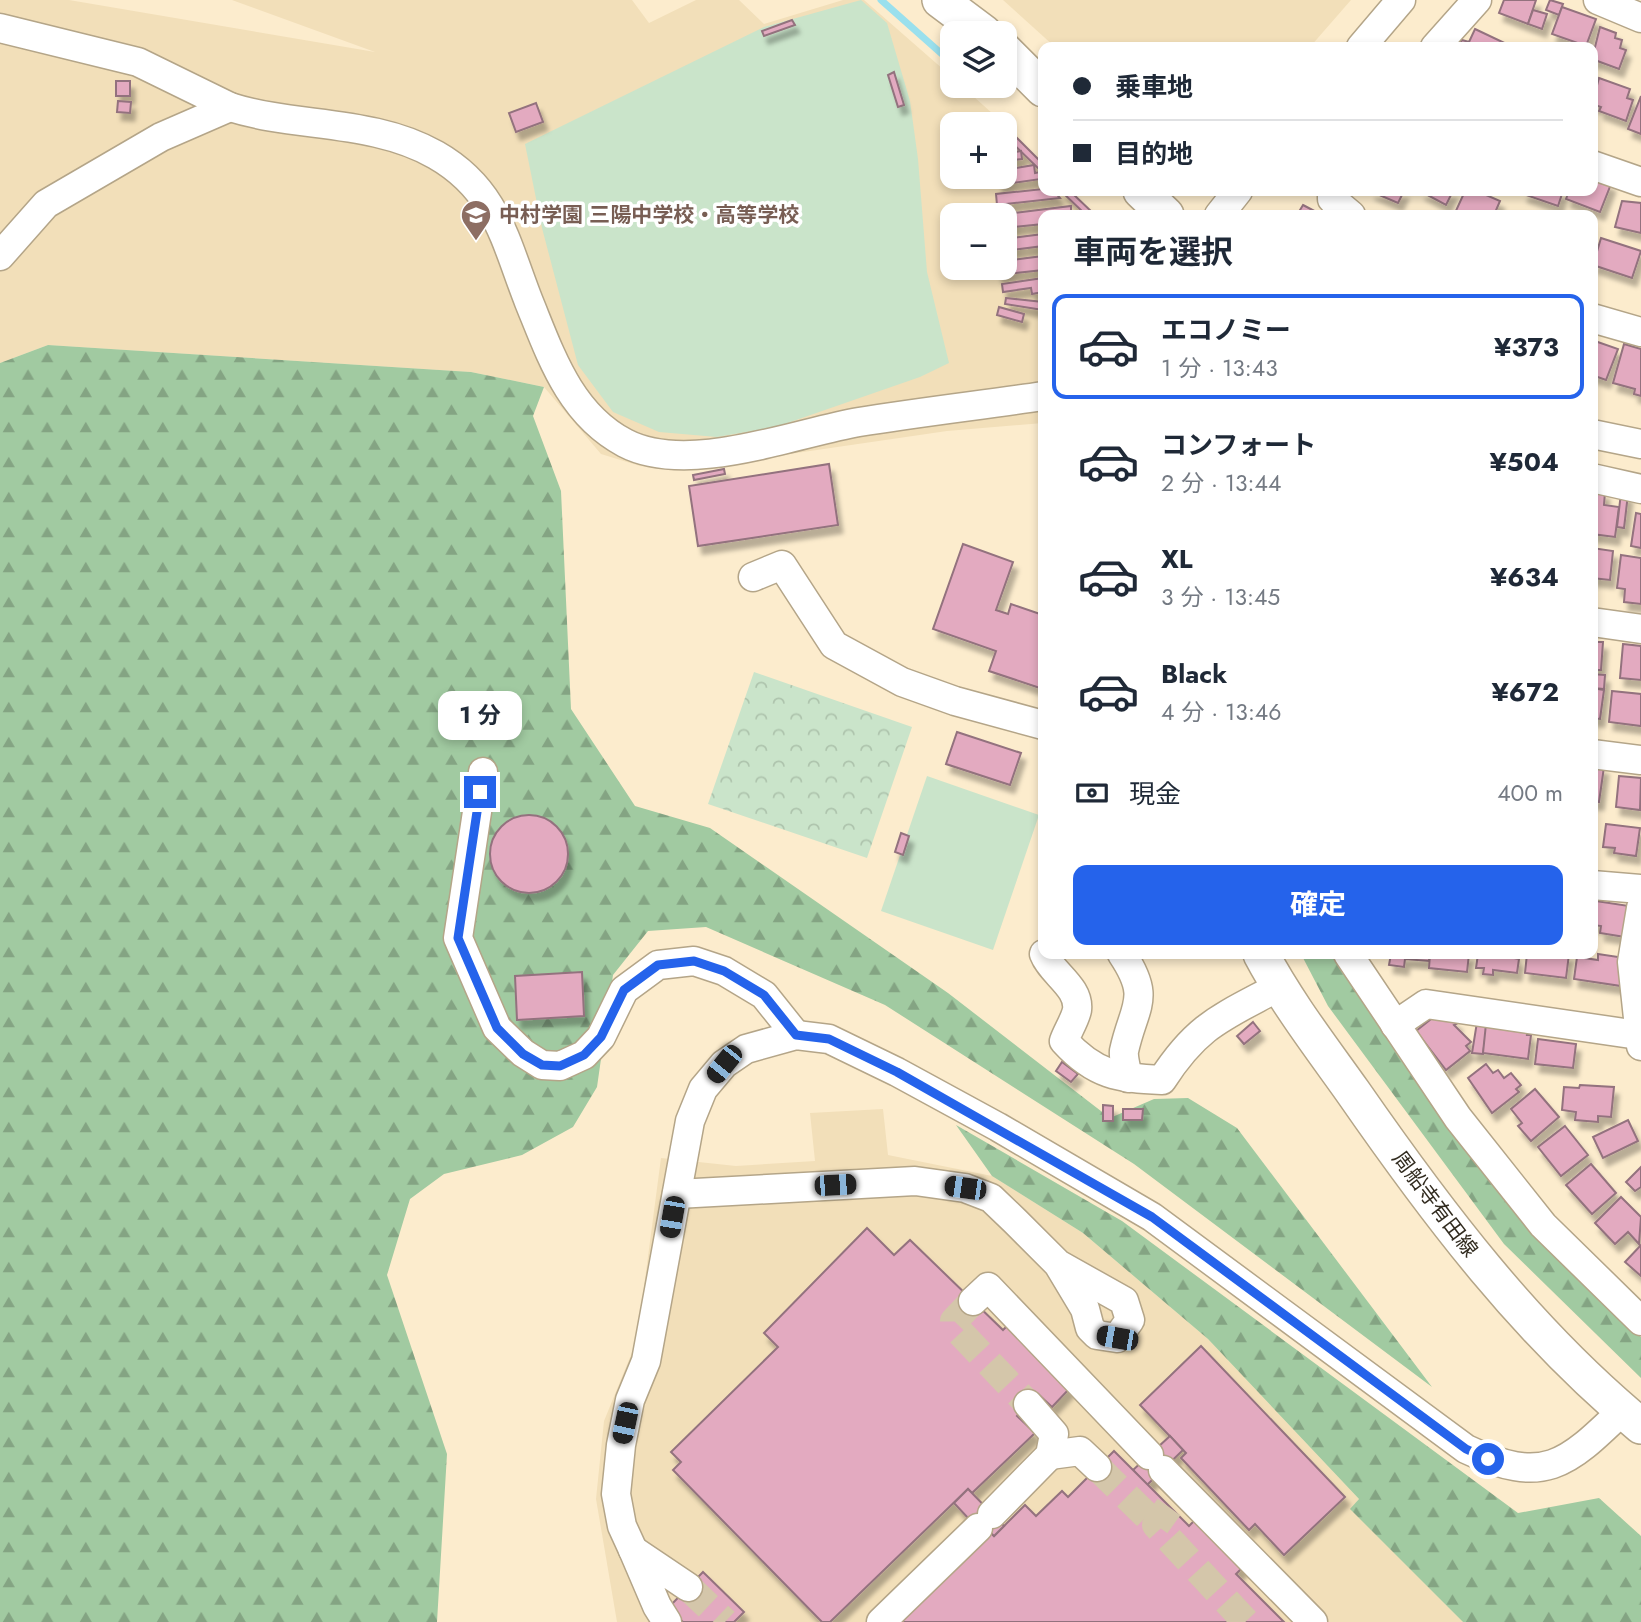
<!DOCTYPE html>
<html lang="ja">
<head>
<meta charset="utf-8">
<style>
  :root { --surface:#fff; --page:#f6f6f7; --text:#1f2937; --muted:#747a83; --line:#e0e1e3; --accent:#2563eb }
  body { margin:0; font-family:Jost,"Noto Sans JP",sans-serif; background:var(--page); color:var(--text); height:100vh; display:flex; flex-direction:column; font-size:26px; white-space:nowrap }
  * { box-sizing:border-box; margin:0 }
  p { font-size:23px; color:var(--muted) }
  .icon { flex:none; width:38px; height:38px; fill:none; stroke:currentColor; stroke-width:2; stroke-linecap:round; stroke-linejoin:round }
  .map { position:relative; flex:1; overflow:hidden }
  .drawer { position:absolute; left:1038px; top:210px; width:560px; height:749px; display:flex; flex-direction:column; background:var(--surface); border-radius:14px; box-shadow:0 4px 10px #0003 }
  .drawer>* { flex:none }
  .top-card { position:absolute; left:1038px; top:42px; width:560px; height:154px; border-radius:14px; box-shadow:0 4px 10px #0003; display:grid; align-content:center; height:154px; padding:0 35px; background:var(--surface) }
  .buttons { position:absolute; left:940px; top:21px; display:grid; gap:14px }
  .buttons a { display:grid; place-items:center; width:77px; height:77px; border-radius:14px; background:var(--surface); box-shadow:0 4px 10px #0003; font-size:35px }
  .end { position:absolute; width:32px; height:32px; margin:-16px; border:9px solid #2563eb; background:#fff; box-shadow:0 0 0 4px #fff }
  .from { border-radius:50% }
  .bubble { position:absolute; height:49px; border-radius:14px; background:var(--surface); box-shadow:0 4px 10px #0003; font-size:23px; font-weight:700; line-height:49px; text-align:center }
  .car { position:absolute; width:21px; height:42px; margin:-21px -10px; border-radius:9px; box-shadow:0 0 5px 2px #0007; background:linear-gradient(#222 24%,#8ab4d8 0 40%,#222 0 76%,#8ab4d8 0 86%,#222 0) }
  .top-card b { display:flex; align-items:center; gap:24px; height:66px; font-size:26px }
  .top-card b+b { border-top:2px solid var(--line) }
  .top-card i { width:18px; height:18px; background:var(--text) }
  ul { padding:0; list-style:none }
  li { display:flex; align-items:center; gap:21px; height:105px; margin:0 14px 10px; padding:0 21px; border:4px solid transparent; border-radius:14px }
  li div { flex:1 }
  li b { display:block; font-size:26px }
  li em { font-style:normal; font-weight:700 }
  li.selected { border-color:var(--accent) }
  li>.icon { width:63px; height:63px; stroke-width:1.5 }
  h2 { padding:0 35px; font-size:32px; line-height:84px }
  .pay { display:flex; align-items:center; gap:18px; height:77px; padding:0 35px; font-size:26px }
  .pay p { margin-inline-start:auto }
  .button { display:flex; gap:14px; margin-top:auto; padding:14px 35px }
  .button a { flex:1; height:80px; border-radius:14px; background:var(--accent); color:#fff; font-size:28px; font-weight:700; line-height:80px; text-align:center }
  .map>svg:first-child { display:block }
  .built { fill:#f2dfb9; fill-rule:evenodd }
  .forest { fill:url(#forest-firs) }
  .park { fill:url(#park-crowns) }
  .pitch { fill:#cae4ca }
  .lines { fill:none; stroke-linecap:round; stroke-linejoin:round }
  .stream { stroke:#9ae0ed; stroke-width:7 }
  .building { fill:#e3aac0; stroke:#93727e; stroke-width:2; filter:url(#shadow) }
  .minor-tunnel { stroke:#d4c6aa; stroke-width:28; stroke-dasharray:28 14; stroke-linecap:butt }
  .minor-casing { stroke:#b4a588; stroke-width:31 }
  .major-casing { stroke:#b4a588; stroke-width:38 }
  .minor { stroke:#fff; stroke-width:28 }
  .major { stroke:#fff; stroke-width:35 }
  .route { stroke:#2563eb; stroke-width:9 }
  .labels { text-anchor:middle; stroke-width:7; stroke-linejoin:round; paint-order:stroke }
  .education-label { font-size:21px; font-weight:bold; fill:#785e54; stroke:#fff; text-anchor:start }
  .street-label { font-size:21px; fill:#322c20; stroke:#fff }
</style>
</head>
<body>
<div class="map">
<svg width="1641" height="1622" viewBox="0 0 1641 1622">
  <defs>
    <pattern id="forest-firs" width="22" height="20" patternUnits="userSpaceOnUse" patternTransform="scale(1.75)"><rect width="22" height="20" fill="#a1caa1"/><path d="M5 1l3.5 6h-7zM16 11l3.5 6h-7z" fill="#84a483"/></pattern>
    <pattern id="park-crowns" width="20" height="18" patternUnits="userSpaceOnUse" patternTransform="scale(1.75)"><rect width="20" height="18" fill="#cae4ca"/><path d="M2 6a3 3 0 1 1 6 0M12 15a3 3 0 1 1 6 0" fill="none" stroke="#aec4ad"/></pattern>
    <filter id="shadow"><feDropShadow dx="4.5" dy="8" stdDeviation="2" flood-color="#0004"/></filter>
  </defs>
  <rect width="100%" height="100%" fill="#fceccd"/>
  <g class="built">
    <path d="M0 0H69L375 52 232 0H632L649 23 696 0H739L764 24 843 0H864L952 77V86H962L1004 124H952V177H1004V124L1043 164V191H1070L1094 215H1043V423L947 431 679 470 640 466 601 454 544 387 471 372 48 345 0 363ZM952 215H1004V268H952Z"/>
    <path d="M1003 0H1351L1310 47H1055Z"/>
    <path d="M883 1109 888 1155 992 1176 1083 1233 1208 1339 1359 1499 1351 1509 1463 1622H617L596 1499 604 1421 637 1340 661 1158 736 1166 815 1161 810 1113Z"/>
  </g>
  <g class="forest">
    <path d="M48 345 471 372 544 387 533 416 561 491 571 709 635 806 710 828 948 993 1110 1118 1154 1099 1188 1098 1237 1128 1432 1387 1134 1164 885 1005 706 927 648 931 613 975 597 1087 573 1127 522 1155 444 1174 410 1199 387 1275 447 1454 437 1622H0V363Z"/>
    <path d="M1301 954H1333C1400 1064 1479 1172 1567 1267 1590 1292 1616 1314 1641 1337V1378L1504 1244 1328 1006Z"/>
    <path d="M956 1125 1122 1221 1518 1513 1599 1498 1641 1536V1622H1463L1350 1509 1359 1499 1208 1339 1083 1233 992 1176Z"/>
  </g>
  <path class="park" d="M754 672 912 727 867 858 708 804Z"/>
  <g class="pitch">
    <path d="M861 0 887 23 910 101 918 159 927 272 949 363 920 377 776 427 717 437 659 432 613 412 578 365 542 228 525 144 764 27Z"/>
    <path d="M927 776 1039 815 993 950 881 911Z"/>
  </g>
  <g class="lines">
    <path class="stream" d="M881 0 952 63"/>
  </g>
  <g class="building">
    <path d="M1504 0H1536L1528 24 1499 13Z"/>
    <path d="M1550 0 1563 4 1559 15 1546 10Z"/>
    <path d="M1562 7 1596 19 1586 46 1552 34Z"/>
    <path d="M1533 10 1547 14 1542 29 1528 24Z"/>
    <path d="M792 20 795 25 764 36 762 31Z"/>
    <path d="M1600 27 1616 33 1615 38 1622 40 1620 48 1626 50 1619 69 1592 59Z"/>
    <path d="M1475 29 1511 46 1510 47H1458L1462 40 1469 42Z"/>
    <path d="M894 72 904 105 898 107 888 75Z"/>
    <path d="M1599 78 1630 89 1627 98 1633 100 1626 121 1599 111 1601 107 1592 104Z"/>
    <rect x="116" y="81" width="14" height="15"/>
    <path d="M1641 96V134L1628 129Z"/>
    <path d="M118 101 131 102 130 113 117 112Z"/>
    <path d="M536 103 543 122 516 132 509 113Z"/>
    <path d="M1004 125 1043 164V173L1004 135Z"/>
    <path d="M1014 146 1015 152 1021 151 1022 159 1004 161V147Z"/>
    <path d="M1034 165 1035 173 1040 172 1041 179 999 185 998 177H1004V170Z"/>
    <path d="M1592 176 1611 184 1600 212 1566 199 1569 191H1592Z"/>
    <path d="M1043 189 1054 191 1060 198 997 205 996 194Z"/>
    <path d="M1061 191H1070L1095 215H1086Z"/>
    <path d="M1370 191H1404L1398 203Z"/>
    <path d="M1420 191H1453L1446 205Z"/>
    <path d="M1465 191H1477L1500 201 1494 215H1454Z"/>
    <path d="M1524 191H1563L1558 206 1523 194Z"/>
    <path d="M1622 201 1641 203V233L1615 227Z"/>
    <path d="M1303 205 1322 215H1297Z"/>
    <path d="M1071 206V213L1078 212 1079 215H1043V224L1004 228V215H997Z"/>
    <path d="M1043 234V246L1004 251V239Z"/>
    <path d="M1601 238 1641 251 1632 278 1593 265Z"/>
    <path d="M1043 256V270L998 275 997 268H1004V261Z"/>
    <path d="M1043 278V292L1032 294 1031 288 1003 292 1002 284Z"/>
    <path d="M1006 298 1043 302V310L1005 304Z"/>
    <path d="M999 307 1024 314 1022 322 997 315Z"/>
    <path d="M1592 340 1618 349 1606 380 1592 375Z"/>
    <path d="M1624 344 1641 349V396L1634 394 1635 389 1613 383Z"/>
    <path d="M829 464 838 525 698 546 689 486Z"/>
    <path d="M724 469 725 474 694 480 693 475Z"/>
    <path d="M1592 490 1605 492 1604 505 1619 507 1615 537 1592 534Z"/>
    <path d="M1621 493 1628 494 1624 528 1617 527Z"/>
    <path d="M1636 513 1641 514V548L1631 546Z"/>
    <path d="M963 544 1013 562 996 610 1008 614 1011 604 1043 615V689L989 671 996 651 933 629Z"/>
    <path d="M1592 548 1613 551 1610 580 1592 578Z"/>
    <path d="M1621 555 1641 558V604L1624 602 1625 589 1617 588Z"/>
    <path d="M1592 642H1603L1601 670H1592Z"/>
    <path d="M1623 644 1641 646V680L1620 678Z"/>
    <path d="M1592 674 1605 675 1604 689 1592 688Z"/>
    <path d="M1592 688 1604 690 1600 719 1592 718Z"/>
    <path d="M1612 691 1641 694V726L1609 722Z"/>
    <path d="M957 732 1021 753 1010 785 946 764Z"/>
    <path d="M1595 766 1604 767 1599 802 1592 801Z"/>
    <path d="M1619 776 1641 778 1640 810 1616 807Z"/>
    <circle cx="529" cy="854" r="39"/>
    <path d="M1606 824 1640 828 1636 856 1614 853 1615 848 1603 847Z"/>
    <path d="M901 833 909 836 903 855 895 852Z"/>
    <path d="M1596 901 1629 906 1625 937 1600 933 1601 926 1593 925Z"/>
    <path d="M1391 954H1430L1429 961 1405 959 1404 967 1389 965Z"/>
    <path d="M1430 954H1469L1467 972 1429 968Z"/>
    <path d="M1478 954H1515L1514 958 1519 959 1517 973 1493 970V975L1483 974 1484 968H1476Z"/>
    <path d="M1527 954H1569L1566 978 1525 973Z"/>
    <path d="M1598 954 1625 958 1621 986 1574 979 1577 957 1598 960Z"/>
    <path d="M582 972 584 1016 517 1020 515 976Z"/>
    <path d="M1440 1012 1458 1023 1454 1025 1471 1042 1466 1046 1470 1051 1446 1070 1416 1031Z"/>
    <path d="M1478 1016 1488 1018 1483 1054 1472 1053Z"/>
    <path d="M1253 1022 1260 1031 1244 1044 1237 1036Z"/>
    <path d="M1486 1024 1528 1030 1527 1035H1531L1528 1059 1483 1053Z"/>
    <path d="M1538 1039 1576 1044 1573 1068 1535 1064Z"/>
    <path d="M1062 1062 1078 1074 1071 1082 1056 1071Z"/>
    <path d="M1486 1064 1493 1073 1498 1070 1504 1078 1511 1073 1521 1085 1516 1089 1519 1092 1492 1113 1468 1078Z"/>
    <path d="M1580 1085 1614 1087 1611 1117 1598 1116V1122L1575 1120 1576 1112 1562 1110 1564 1087 1579 1088Z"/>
    <path d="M1535 1089 1559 1117 1531 1141 1518 1126 1522 1123 1511 1109Z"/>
    <path d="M1103 1105 1113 1106V1121H1103Z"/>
    <path d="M1123 1109H1143L1142 1120H1123Z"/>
    <path d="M1628 1120 1638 1141 1603 1158 1593 1137Z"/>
    <path d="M1565 1126 1588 1155 1561 1176 1538 1147Z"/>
    <path d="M1591 1164 1616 1193 1592 1214 1566 1185Z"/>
    <path d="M1641 1167V1187L1635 1191 1626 1182Z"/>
    <path d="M1621 1197 1641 1217 1639 1244 1628 1232 1615 1244 1595 1223Z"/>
    <path d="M867 1228 894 1255 910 1240 1003 1330 1007 1326 1070 1388 1052 1407 1038 1394 1017 1416 1035 1433 972 1493 968 1489 830 1622H822L673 1470 681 1462 671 1452 778 1347 764 1333Z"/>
    <path d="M1641 1245V1276L1625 1262Z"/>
    <path d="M1201 1346 1345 1497 1284 1555 1255 1524 1249 1530 1181 1458 1186 1453 1140 1405Z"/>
    <path d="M1170 1436 1183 1450 1147 1485 1133 1470Z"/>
    <path d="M1114 1451 1189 1526 1197 1518 1244 1566 1236 1574 1284 1622H897L989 1531 994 1536 1025 1505 1036 1516 1062 1491 1068 1497Z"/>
    <path d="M968 1489 1004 1526 994 1536 989 1531 984 1535 954 1503Z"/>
    <path d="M703 1572 744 1612 734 1622H683L668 1608Z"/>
  </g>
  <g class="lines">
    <g class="minor-tunnel">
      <path d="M973 1301 954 1321V1326L1028 1404"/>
      <path d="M1097 1467 1156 1525"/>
      <path d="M1169 1507 1156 1525 1246 1622"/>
      <path d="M688 1587 725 1622"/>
    </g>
    <g class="minor-casing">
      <g id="minor">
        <path d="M1598 0 1641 18"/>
        <path d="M0 28 138 62 230 107 161 137 46 204 0 256"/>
        <path d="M1361 47 1401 0"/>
        <path d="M1435 47 1477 0"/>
        <path d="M230 107C296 128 373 119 436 155 497 190 505 241 529 302 551 356 570 414 625 443 688 476 795 433 859 422 920 412 982 405 1043 396"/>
        <path d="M1592 165 1641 182"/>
        <path d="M1332 191V199L1351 215"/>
        <path d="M1219 215 1238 191"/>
        <path d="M1592 318 1641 332"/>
        <path d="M1592 434 1641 444"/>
        <path d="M1592 478 1641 489"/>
        <path d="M753 577 782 565 834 645 902 682 955 701 1043 725"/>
        <path d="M1592 622 1641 629"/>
        <path d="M1592 754 1641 760"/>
        <path d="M483 772 458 938 497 1028 523 1053 542 1065 560 1066 584 1055 601 1037 624 990 658 965 694 961 724 971 764 995 796 1035"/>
        <path d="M1592 885 1641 889"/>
        <path d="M1641 908 1632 962 1641 1046"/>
        <path d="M1044 954C1051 973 1080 987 1077 1010 1075 1020 1067 1032 1064 1041 1095 1075 1118 1078 1162 1080 1198 1024 1223 1017 1280 986"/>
        <path d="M1122 954C1152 999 1134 1005 1124 1051 1123 1059 1127 1070 1128 1078"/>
        <path d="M1348 954 1458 1118 1543 1225 1641 1321"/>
        <path d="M1395 1025 1426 1004 1638 1035"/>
        <path d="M677 1194 915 1181 965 1188 991 1198 1015 1221 1058 1264 1085 1309 1090 1328 1097 1335 1117 1338 1130 1320 1124 1301 1058 1264"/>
        <path d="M973 1301 988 1287 1149 1455"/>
        <path d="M1050 1455 1080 1451 1097 1467"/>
        <path d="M1163 1470 1313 1622"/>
        <path d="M992 1514 1050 1455 1054 1434 1028 1404"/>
        <path d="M633 1550 622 1526 616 1494 621 1445 630 1400 646 1361 690 1121 703 1089 724 1064 746 1049 796 1035 829 1039 897 1072 998 1127 1152 1217 1466 1449C1544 1486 1566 1465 1622 1411"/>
        <path d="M667 1622 657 1606 633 1550 688 1587"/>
        <path d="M881 1622 978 1528"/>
      </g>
    </g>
    <g class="major-casing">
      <g id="major">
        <path d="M940 0 984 33"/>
        <path d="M1004 50 1043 89"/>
        <path d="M1141 191 1166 215"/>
        <path d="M1261 954C1287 1003 1321 1047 1353 1092 1437 1213 1526 1331 1641 1426"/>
      </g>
    </g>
    <use href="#minor" class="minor"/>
    <use href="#major" class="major"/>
  </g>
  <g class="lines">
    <path class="route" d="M480 792 458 938 497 1028 523 1054 542 1065 560 1066 584 1055 601 1037 624 990 658 965 694 961 724 971 764 995 796 1035 829 1039 897 1072 1152 1217 1466 1449 1488 1459"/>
  </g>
  <defs>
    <g id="school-pin" transform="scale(1.575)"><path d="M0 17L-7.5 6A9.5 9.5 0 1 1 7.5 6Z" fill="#8d6e63" stroke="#fff"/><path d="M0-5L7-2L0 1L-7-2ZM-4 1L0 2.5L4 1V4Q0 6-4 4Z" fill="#fff"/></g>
  </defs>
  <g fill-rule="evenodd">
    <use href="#school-pin" x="476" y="215"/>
  </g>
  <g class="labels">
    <g class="education-label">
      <text x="499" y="222">中村学園 三陽中学校・高等学校</text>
    </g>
    <g class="street-label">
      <text transform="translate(1435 1204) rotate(53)" y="7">周船寺有田線</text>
    </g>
  </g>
</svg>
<div class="buttons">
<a><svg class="icon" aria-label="layers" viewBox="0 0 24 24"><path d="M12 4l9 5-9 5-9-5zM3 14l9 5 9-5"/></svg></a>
<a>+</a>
<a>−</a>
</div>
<i class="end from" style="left:1488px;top:1459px"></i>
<i class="end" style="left:480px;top:792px"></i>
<div class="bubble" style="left:438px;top:691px;width:84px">1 分</div>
<i class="car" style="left:724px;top:1064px;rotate:219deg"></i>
<i class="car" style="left:835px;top:1185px;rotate:87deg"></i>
<i class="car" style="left:965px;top:1188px;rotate:278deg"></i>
<i class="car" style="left:672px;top:1217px;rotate:190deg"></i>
<i class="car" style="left:1117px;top:1338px;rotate:280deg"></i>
<i class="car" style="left:625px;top:1423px;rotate:192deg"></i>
<div class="top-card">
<b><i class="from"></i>乗車地</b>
<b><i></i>目的地</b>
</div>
<section class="drawer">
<h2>車両を選択</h2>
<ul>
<li class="selected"><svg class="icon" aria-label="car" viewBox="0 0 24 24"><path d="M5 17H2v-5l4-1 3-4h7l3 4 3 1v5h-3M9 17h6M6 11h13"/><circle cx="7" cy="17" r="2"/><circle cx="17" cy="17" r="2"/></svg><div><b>エコノミー</b><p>1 分 · 13:43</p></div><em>¥373</em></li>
<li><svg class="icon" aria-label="car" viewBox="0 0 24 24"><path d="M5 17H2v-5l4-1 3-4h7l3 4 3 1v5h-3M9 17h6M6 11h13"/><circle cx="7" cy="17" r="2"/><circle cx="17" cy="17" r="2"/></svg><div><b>コンフォート</b><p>2 分 · 13:44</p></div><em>¥504</em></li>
<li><svg class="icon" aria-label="car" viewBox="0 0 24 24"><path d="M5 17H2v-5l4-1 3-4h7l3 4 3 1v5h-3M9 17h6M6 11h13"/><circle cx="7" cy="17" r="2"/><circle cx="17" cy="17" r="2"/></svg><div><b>XL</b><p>3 分 · 13:45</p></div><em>¥634</em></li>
<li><svg class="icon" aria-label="car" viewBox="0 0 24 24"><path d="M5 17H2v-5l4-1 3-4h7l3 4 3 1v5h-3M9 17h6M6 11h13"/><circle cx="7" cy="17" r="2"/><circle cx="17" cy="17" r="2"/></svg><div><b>Black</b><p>4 分 · 13:46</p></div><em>¥672</em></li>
</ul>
<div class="pay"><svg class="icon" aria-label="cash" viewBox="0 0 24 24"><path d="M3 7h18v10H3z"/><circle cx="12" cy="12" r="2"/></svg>現金<p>400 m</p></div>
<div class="button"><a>確定</a></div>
</section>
</div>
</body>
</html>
